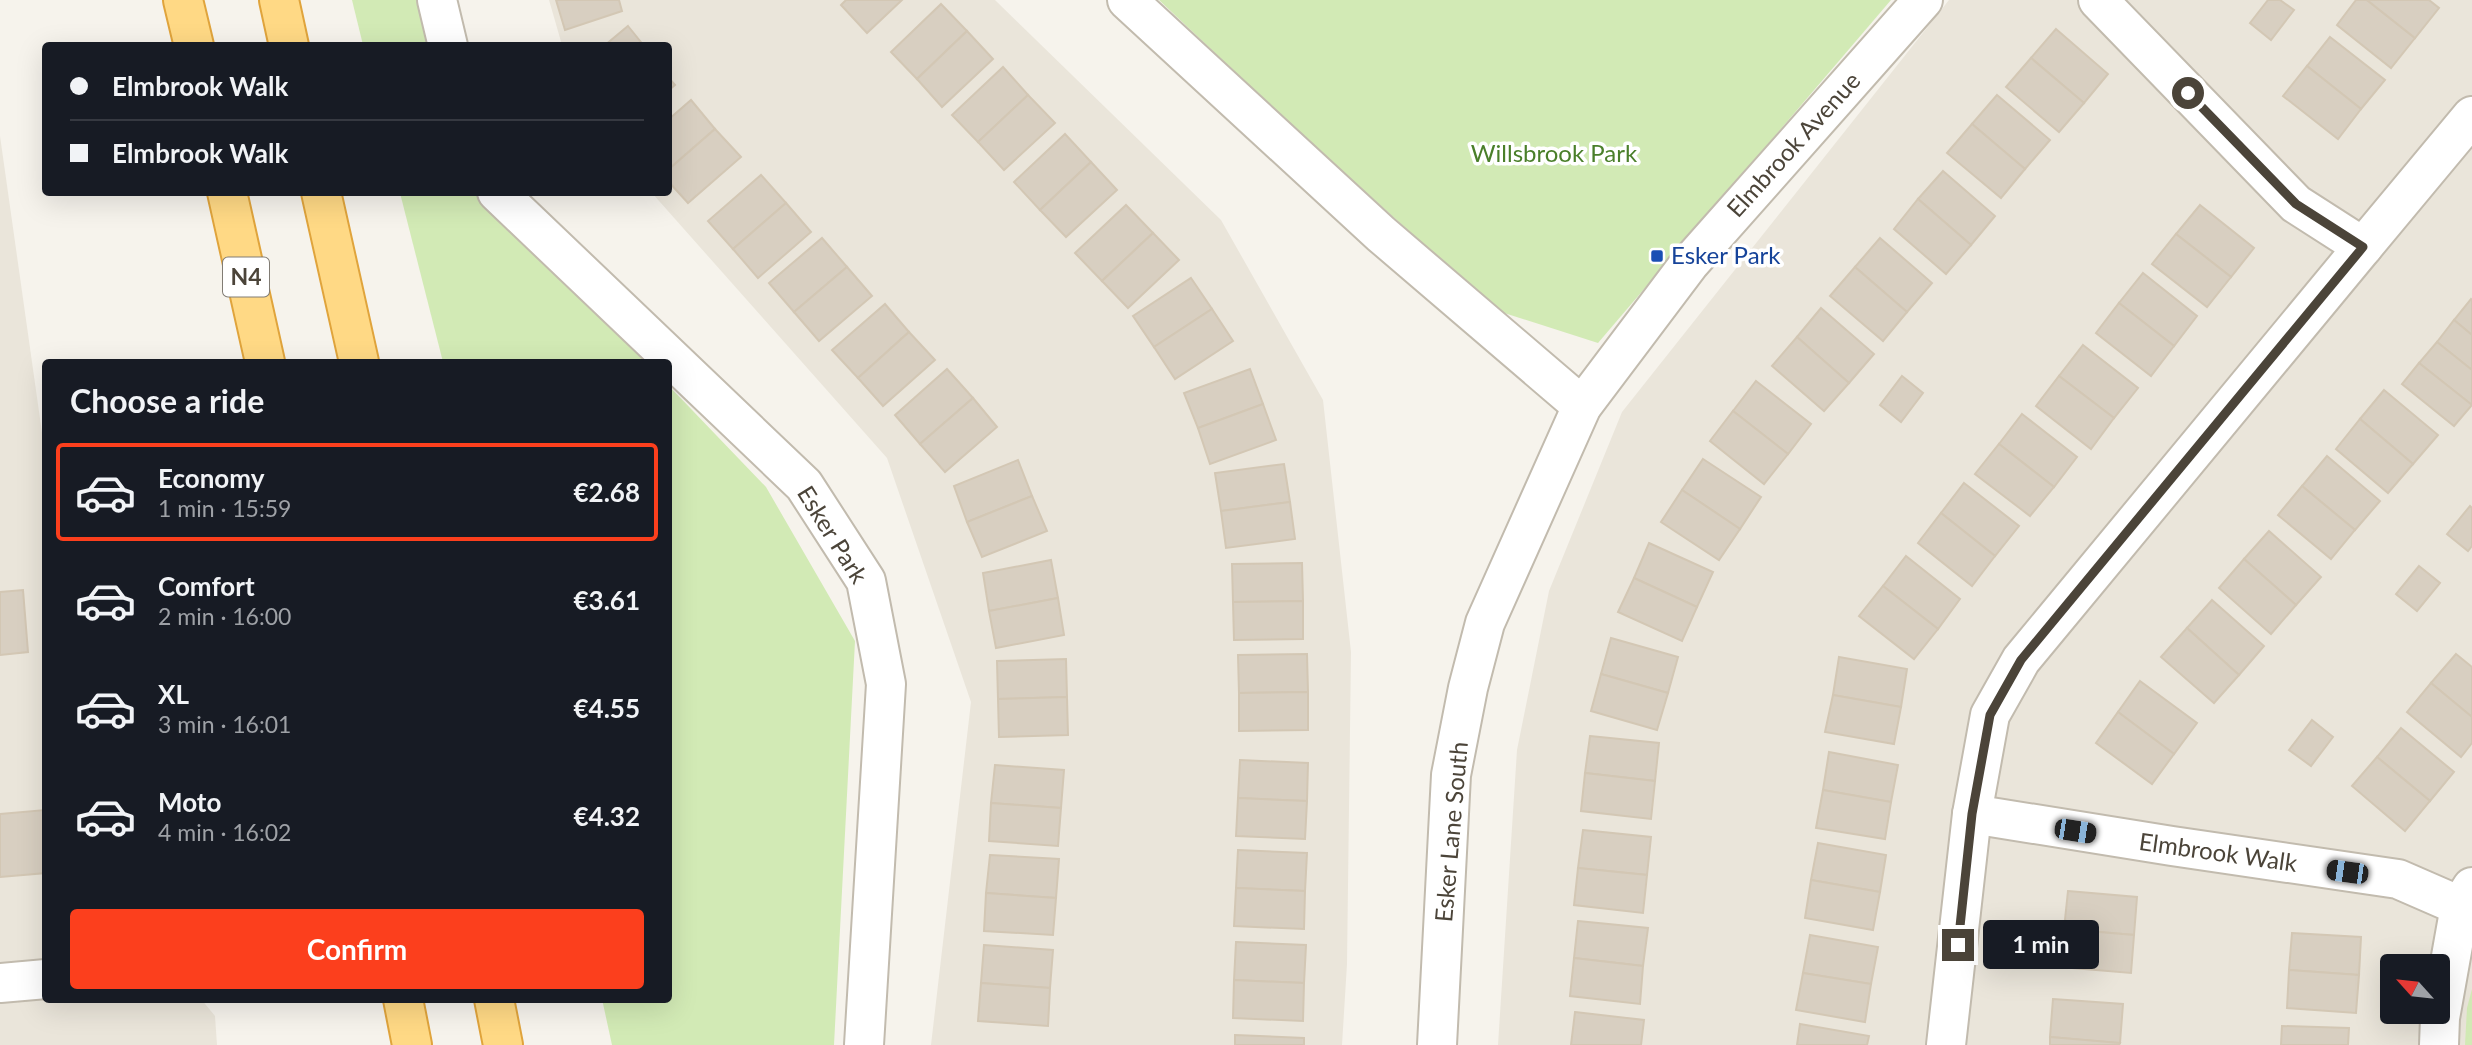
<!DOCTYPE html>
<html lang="en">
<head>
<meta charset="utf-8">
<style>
  :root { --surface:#171b24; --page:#242831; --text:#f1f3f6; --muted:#9ea1a6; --line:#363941; --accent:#fc3f1d }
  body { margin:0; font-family:Lato,sans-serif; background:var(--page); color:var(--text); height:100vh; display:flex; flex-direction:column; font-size:26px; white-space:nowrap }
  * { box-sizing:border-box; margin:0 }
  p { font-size:23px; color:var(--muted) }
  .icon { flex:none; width:38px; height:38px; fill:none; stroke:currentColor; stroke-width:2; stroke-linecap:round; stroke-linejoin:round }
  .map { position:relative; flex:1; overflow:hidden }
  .panel { position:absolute; left:42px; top:359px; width:630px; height:644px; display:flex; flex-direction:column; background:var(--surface); border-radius:7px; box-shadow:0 7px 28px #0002 }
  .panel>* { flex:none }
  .guide { position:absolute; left:42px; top:42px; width:630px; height:154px; border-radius:7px; box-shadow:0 7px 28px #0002; display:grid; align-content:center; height:154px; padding:0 28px; background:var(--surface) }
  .needle { width:46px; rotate:297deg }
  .tools { position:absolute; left:2380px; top:954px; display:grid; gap:14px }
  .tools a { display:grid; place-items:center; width:70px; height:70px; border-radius:7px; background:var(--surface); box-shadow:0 7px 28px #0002; font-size:35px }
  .end { position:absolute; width:32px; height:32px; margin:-16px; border:9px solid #4b4439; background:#fff; box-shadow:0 0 0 4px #fff }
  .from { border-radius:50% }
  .bubble { position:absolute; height:49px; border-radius:7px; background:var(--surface); box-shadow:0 7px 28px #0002; font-size:23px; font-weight:700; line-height:49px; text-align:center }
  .car { position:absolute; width:21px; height:42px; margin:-21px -10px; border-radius:9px; box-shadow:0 0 5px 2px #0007; background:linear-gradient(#222 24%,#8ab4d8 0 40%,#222 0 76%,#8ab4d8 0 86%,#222 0) }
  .guide b { display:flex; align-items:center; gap:24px; height:66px; font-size:26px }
  .guide b+b { border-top:2px solid var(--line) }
  .guide i { width:18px; height:18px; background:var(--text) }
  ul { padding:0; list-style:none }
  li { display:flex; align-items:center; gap:21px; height:98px; margin:0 14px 10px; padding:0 14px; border:4px solid transparent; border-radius:7px }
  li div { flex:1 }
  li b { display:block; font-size:26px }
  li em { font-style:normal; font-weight:700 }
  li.selected { border-color:var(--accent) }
  li>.icon { width:63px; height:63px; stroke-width:1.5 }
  h2 { padding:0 28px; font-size:32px; line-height:84px }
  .primary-button { display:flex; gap:14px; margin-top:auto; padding:14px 28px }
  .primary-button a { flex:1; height:80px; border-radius:7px; background:var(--accent); color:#fff; font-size:28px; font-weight:700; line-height:80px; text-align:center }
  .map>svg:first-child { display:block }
  .residential { fill:#eae5da; fill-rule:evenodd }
  .green { fill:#d2eab5 }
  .building { fill:#d8cfc1; stroke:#d3c7b4; stroke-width:2 }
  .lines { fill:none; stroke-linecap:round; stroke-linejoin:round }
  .minor-casing { stroke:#c2bbae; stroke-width:42 }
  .trunk-casing { stroke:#e0a43c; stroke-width:42 }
  .minor { stroke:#fff; stroke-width:38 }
  .trunk { stroke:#ffd985; stroke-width:38 }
  .route { stroke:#4b4439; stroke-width:9 }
  .transit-dot { fill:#1a4fb4; stroke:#fff; stroke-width:2.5 }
  .labels { text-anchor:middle; stroke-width:7; stroke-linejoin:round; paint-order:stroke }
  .shield { fill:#fff; stroke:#817c74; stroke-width:2 }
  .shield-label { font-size:23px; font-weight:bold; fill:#4b4439 }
  .street-label { font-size:24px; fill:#4b4439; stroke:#fff }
  .park-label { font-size:24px; fill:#4a7f2a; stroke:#fff }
  .transit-label { font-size:24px; fill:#164399; stroke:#fff; text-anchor:start }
</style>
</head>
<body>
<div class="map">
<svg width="2472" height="1045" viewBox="0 0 2472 1045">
  <rect width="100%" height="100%" fill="#f6f3ec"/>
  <g class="residential">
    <path d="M549 0H995L1221 220 1323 400 1351 652 1347 964 1342 1045H931L971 702 887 458 652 193 668 192V46L562 45Z"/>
    <path d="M1949 0H2472V1045H1498L1517 750 1549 591 1622 412ZM2392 966H2438V1012H2392Z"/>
    <path d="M0 136 46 461V999H201L215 1016 217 1045H0Z"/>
  </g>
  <g class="green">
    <path d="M352 0H423L436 45H363Z"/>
    <path d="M1159 0H1891L1598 343 1498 311 1292 126Z"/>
    <path d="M400 193H481L645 362H443Z"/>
    <path d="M669 386 766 487 855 641 834 1045H612L602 999H668Z"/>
    <path d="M2472 989V1045H2465L2467 1008Z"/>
  </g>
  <g class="building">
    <path d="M556 0H619L622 11 565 30Z"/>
    <path d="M846 0H902L867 33 841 5Z"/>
    <path d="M2268 0H2280L2294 10 2271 40 2250 23Z"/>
    <path d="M2356 0H2367L2415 38 2391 68 2337 25Z"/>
    <path d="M2367 0H2429L2439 8 2415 38Z"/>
    <path d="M941 4 967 31 917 79 891 52Z"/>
    <path d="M628 26 644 46H604Z"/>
    <path d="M2056 29 2108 74 2084 103 2031 58Z"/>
    <path d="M967 31 993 59 942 107 917 79Z"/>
    <path d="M2330 37 2385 80 2361 109 2307 66Z"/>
    <path d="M2031 58 2084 103 2059 132 2006 87Z"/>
    <path d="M2307 66 2361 109 2338 139 2283 96Z"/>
    <path d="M1003 67 1028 95 978 142 952 115Z"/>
    <path d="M668 77 675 85 668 91Z"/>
    <path d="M1028 95 1055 123 1004 170 978 142Z"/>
    <path d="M1997 95 2050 140 2025 169 1972 124Z"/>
    <path d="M691 100 715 129 668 170V120Z"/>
    <path d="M1972 124 2025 169 2001 198 1947 153Z"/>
    <path d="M715 129 741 157 688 203 668 181V170Z"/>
    <path d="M1065 134 1091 162 1040 210 1014 182Z"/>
    <path d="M1091 162 1117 190 1066 237 1040 210Z"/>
    <path d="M1943 171 1995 216 1971 245 1918 199Z"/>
    <path d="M761 175 786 203 733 249 708 221Z"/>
    <path d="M1918 199 1971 245 1946 274 1894 229Z"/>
    <path d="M786 203 811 232 758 278 733 249Z"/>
    <path d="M1126 205 1153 233 1102 281 1075 253Z"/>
    <path d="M2200 205 2254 248 2231 277 2176 234Z"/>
    <path d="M1153 233 1179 260 1128 308 1102 281Z"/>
    <path d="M2176 234 2231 277 2207 307 2152 264Z"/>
    <path d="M822 238 847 267 794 312 769 283Z"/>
    <path d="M1880 238 1932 283 1907 312 1855 267Z"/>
    <path d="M847 267 872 296 819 341 794 312Z"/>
    <path d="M1855 267 1907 312 1883 341 1830 296Z"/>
    <path d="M2143 273 2197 316 2174 346 2119 303Z"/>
    <path d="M1191 278 1212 309 1154 347 1133 316Z"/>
    <path d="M2471 299 2472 300V335L2454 320Z"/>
    <path d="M2119 303 2174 346 2151 376 2096 333Z"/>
    <path d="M885 304 909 332 858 378 832 350Z"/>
    <path d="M1821 308 1874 354 1849 383 1797 337Z"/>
    <path d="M1212 309 1233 341 1175 379 1154 347Z"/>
    <path d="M2454 320 2472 335V370L2437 342Z"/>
    <path d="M909 332 935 360 883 406 858 378Z"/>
    <path d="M1797 337 1849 383 1824 411 1772 366Z"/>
    <path d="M2437 342 2472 370V405L2419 363Z"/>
    <path d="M2083 345 2138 388 2114 418 2059 376Z"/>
    <path d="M2419 363 2472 405 2454 426 2402 384Z"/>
    <path d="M947 369 973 398 920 444 895 415Z"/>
    <path d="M1250 369 1263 404 1198 428 1184 393Z"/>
    <path d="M1902 376 1923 393 1901 422 1880 405Z"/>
    <path d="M2059 376 2114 418 2091 449 2036 406Z"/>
    <path d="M1756 381 1811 424 1788 454 1733 411Z"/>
    <path d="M2384 390 2438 435 2413 464 2360 419Z"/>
    <path d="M973 398 997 427 945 472 920 444Z"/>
    <path d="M1263 404 1276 440 1210 464 1198 428Z"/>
    <path d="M1733 411 1788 454 1764 484 1710 441Z"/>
    <path d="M2022 414 2077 457 2054 487 1999 444Z"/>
    <path d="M2360 419 2413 464 2388 493 2336 449Z"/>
    <path d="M1999 444 2054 487 2030 516 1975 474Z"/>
    <path d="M2327 456 2380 501 2355 530 2302 486Z"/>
    <path d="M1703 459 1761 497 1740 529 1682 490Z"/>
    <path d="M1018 460 1032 496 967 522 954 486Z"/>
    <path d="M1284 464 1290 502 1221 511 1215 473Z"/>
    <path d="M1964 483 2019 526 1995 556 1941 513Z"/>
    <path d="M2302 486 2355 530 2331 559 2278 515Z"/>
    <path d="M1682 490 1740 529 1719 560 1661 522Z"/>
    <path d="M1032 496 1047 531 982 557 967 522Z"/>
    <path d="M1290 502 1295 539 1226 548 1221 511Z"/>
    <path d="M2470 506 2472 508V546L2468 551 2447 534Z"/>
    <path d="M1941 513 1995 556 1972 586 1918 543Z"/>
    <path d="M2269 531 2321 577 2296 605 2244 559Z"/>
    <path d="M1649 543 1713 572 1697 607 1634 578Z"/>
    <path d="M1906 556 1960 599 1938 629 1883 586Z"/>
    <path d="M2244 559 2296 605 2271 634 2219 588Z"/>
    <path d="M1051 560 1058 598 989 611 983 573Z"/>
    <path d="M1302 563 1303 601 1233 602 1232 564Z"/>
    <path d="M2419 566 2440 583 2417 611 2396 594Z"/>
    <path d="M1634 578 1697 607 1682 641 1618 612Z"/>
    <path d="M1883 586 1938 629 1914 659 1859 616Z"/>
    <path d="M23 590 28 652 0 655V592Z"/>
    <path d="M1058 598 1064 635 996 648 989 611Z"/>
    <path d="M2212 600 2264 646 2239 675 2187 628Z"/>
    <path d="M1303 601V639L1234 640 1233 602Z"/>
    <path d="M2187 628 2239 675 2214 703 2161 657Z"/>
    <path d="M1611 638 1678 657 1668 693 1601 674Z"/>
    <path d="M1307 654 1308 692 1239 693 1238 655Z"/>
    <path d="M2456 654 2472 667V717L2431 683Z"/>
    <path d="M1839 657 1907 669 1901 707 1833 695Z"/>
    <path d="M1066 659 1067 697 998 699 997 661Z"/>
    <path d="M1601 674 1668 693 1657 730 1591 711Z"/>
    <path d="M2140 681 2197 723 2174 754 2118 712Z"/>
    <path d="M2431 683 2472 717V743L2461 757 2407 712Z"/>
    <path d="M1308 692V730L1239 731V693Z"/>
    <path d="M1833 695 1901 707 1894 744 1825 732Z"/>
    <path d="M1067 697 1068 735 999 737 998 699Z"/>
    <path d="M2118 712 2174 754 2152 784 2096 743Z"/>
    <path d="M2312 720 2333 737 2311 766 2289 750Z"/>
    <path d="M2401 728 2454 772 2430 801 2377 757Z"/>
    <path d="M1590 736 1659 743 1655 781 1585 773Z"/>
    <path d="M1829 752 1898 765 1891 802 1823 790Z"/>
    <path d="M2377 757 2430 801 2405 831 2352 786Z"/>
    <path d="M1240 760 1308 763 1307 801 1238 798Z"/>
    <path d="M995 765 1064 770 1061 808 991 803Z"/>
    <path d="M1585 773 1655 781 1651 819 1581 811Z"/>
    <path d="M1823 790 1891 802 1885 839 1816 828Z"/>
    <path d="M1238 798 1307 801 1305 839 1236 836Z"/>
    <path d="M991 803 1061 808 1058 846 989 841Z"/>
    <path d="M45 810 46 873 0 877V814Z"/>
    <path d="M1583 830 1651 837 1647 875 1578 868Z"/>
    <path d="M1818 843 1886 855 1880 892 1811 880Z"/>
    <path d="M1238 850 1307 853 1305 891 1236 888Z"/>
    <path d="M990 855 1059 859 1056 898 986 893Z"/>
    <path d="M1578 868 1647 875 1643 913 1574 905Z"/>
    <path d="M1811 880 1880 892 1873 930 1805 918Z"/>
    <path d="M1236 888 1305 891 1304 929 1234 926Z"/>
    <path d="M2068 891 2137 897 2134 935 2064 929Z"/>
    <path d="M986 893 1056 898 1053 935 984 931Z"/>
    <path d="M1578 921 1648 928 1643 966 1574 958Z"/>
    <path d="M2064 929 2134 935 2131 973 2061 967Z"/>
    <path d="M2292 933 2361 937 2359 975 2289 970Z"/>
    <path d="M1810 935 1878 947 1871 984 1803 973Z"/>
    <path d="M1236 942 1306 945 1304 983 1234 980Z"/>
    <path d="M984 945 1053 950 1050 988 981 983Z"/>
    <path d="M1574 958 1643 966 1640 1004 1570 996Z"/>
    <path d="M2289 970 2359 975 2356 1013 2287 1008Z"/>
    <path d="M1803 973 1871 984 1865 1022 1796 1010Z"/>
    <path d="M1234 980 1304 983 1303 1021 1233 1018Z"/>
    <path d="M981 983 1050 988 1048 1026 978 1021Z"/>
    <path d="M2053 999 2123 1004 2120 1043 2050 1037Z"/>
    <path d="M1575 1012 1644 1020 1641 1045H1571Z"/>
    <path d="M1800 1024 1869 1036 1867 1045H1797Z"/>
    <path d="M2282 1026 2349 1028 2348 1045H2281Z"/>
    <path d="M1235 1035 1304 1038V1045H1235Z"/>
    <path d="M2050 1037 2120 1043 2119 1045H2050Z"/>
  </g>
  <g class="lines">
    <g class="minor-casing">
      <g id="minor">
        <path d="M437 0 448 46"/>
        <path d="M1127 0 1381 234 1582 406"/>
        <path d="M497 192 804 485 866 581 886 684 864 1045"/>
        <path d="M2363 247 2472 116"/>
        <path d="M1972 814 2172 846 2398 879 2460 906"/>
        <path d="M0 983 46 979"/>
        <path d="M1437 1045 1451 775 1468 688 1485 623 1582 406 1689 264 1923 0"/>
        <path d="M1946 1045 1972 814 1990 715 2021 660 2363 247 2296 204 2098 0"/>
        <path d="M2439 1045 2440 1018 2460 906 2472 887"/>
      </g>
    </g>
    <g class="trunk-casing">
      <g id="trunk">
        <path d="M183 0 194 46"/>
        <path d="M279 0 289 46"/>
        <path d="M227 192 265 362"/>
        <path d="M321 192 359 362"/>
        <path d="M403 999 412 1045"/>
        <path d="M494 999 503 1045"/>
      </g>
    </g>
    <use href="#minor" class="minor"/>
    <use href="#trunk" class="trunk"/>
  </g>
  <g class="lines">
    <path class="route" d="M1958 945 1972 814 1990 715 2021 660 2363 247 2296 204 2188 93"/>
  </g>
  <rect class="transit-dot" x="1650" y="249" width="14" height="14" rx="3.5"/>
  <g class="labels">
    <rect class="shield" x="223" y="257.5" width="46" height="39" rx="5"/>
    <g class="shield-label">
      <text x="246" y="285">N4</text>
    </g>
    <g class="street-label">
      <text transform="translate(1794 145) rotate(-48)" y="8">Elmbrook Avenue</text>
      <text transform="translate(832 535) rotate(58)" y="8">Esker Park</text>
      <text transform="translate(1452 832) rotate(-85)" y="8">Esker Lane South</text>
      <text transform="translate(2218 853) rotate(8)" y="8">Elmbrook Walk</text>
    </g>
    <g class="park-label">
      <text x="1554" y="162">Willsbrook Park</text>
    </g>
    <g class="transit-label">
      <text x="1671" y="264">Esker Park</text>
    </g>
  </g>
</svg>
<div class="tools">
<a><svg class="needle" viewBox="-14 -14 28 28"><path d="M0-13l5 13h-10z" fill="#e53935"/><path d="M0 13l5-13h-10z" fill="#9ea1a6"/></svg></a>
</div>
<i class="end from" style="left:2188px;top:93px"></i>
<i class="end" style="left:1958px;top:945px"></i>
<div class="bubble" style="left:1983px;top:920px;width:116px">1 min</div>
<i class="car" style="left:2075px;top:831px;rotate:99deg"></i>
<i class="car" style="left:2347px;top:872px;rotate:278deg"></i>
<div class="guide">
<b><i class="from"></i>Elmbrook Walk</b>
<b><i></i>Elmbrook Walk</b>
</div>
<section class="panel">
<h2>Choose a ride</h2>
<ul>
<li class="selected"><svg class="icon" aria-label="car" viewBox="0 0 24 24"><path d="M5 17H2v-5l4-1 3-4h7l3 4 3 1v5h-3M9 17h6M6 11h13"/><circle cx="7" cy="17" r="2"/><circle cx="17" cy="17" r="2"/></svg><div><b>Economy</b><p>1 min · 15:59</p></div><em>€2.68</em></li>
<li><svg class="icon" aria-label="car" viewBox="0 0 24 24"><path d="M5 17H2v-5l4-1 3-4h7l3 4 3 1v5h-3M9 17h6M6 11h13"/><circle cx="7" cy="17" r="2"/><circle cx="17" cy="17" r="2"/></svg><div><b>Comfort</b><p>2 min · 16:00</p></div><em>€3.61</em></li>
<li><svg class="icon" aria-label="car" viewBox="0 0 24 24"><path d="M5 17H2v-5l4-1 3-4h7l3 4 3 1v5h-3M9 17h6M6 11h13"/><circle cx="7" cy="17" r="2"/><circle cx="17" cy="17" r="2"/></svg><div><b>XL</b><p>3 min · 16:01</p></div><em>€4.55</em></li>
<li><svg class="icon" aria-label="car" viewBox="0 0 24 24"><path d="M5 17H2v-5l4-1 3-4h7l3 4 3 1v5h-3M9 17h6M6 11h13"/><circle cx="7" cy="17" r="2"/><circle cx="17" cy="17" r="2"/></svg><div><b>Moto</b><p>4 min · 16:02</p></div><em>€4.32</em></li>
</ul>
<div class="primary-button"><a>Confirm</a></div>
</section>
</div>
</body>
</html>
